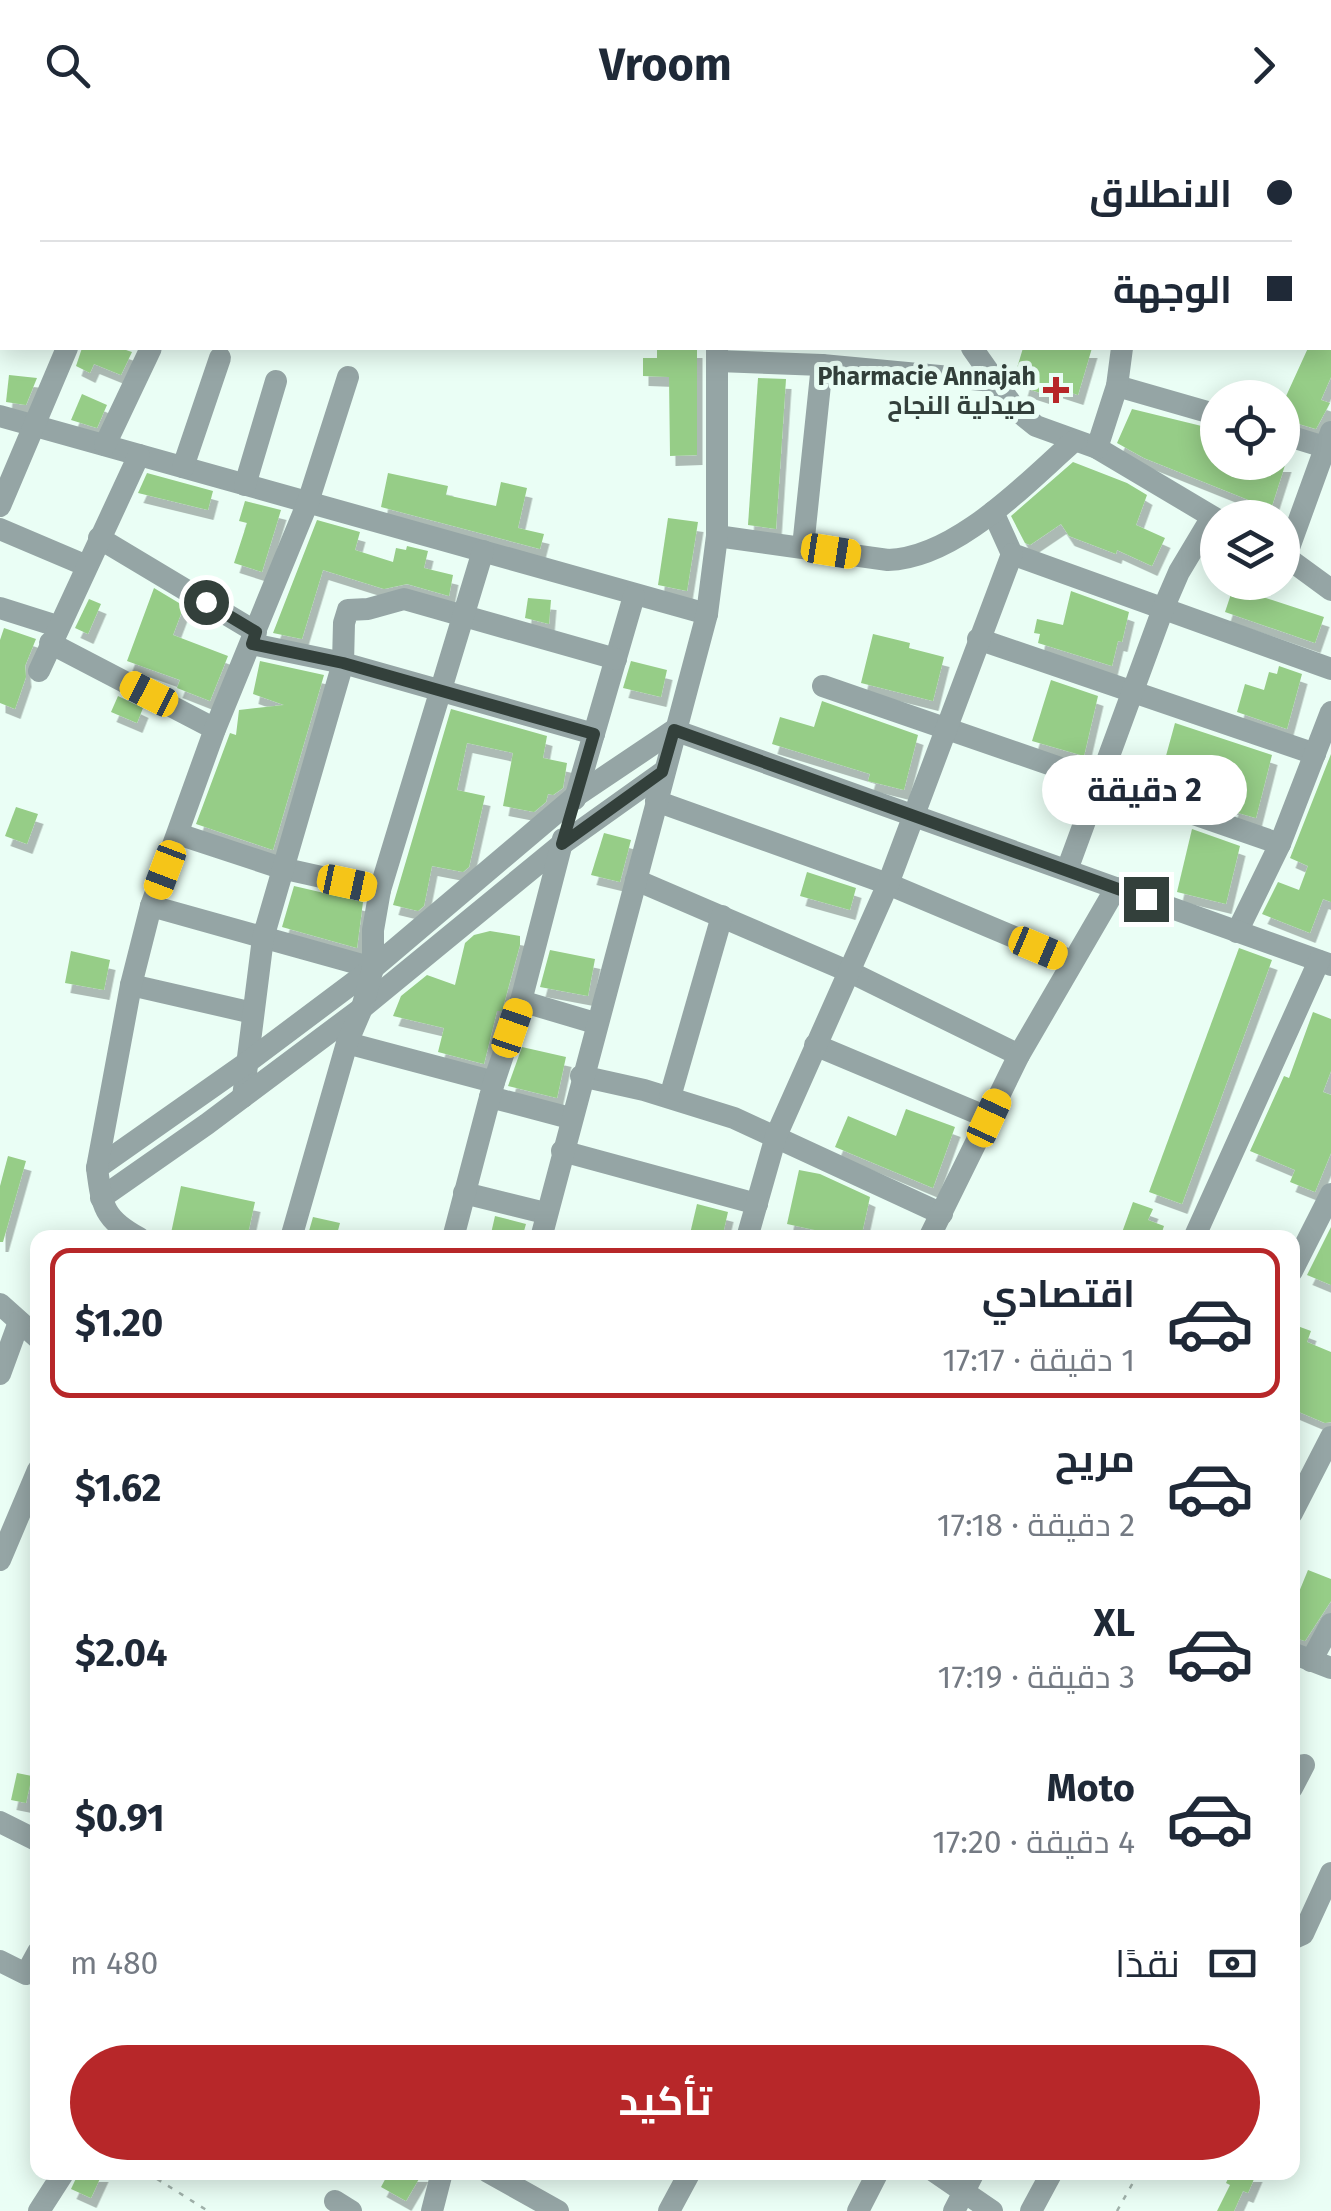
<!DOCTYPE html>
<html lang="ar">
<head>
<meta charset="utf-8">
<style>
  :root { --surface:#fff; --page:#f2f2f3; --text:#1f2937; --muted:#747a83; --line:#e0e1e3; --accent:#b72729 }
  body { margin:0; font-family:"Fira Sans",Cairo,sans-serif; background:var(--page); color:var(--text); direction:rtl; height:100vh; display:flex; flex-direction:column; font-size:38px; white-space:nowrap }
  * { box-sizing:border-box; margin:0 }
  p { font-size:32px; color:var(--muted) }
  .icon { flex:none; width:55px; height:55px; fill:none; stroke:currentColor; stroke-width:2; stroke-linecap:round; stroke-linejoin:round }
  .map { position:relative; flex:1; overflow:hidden; direction:ltr }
  .side { position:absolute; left:30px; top:1100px; width:1270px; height:950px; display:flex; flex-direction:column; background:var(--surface); border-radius:20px; box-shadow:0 5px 25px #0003; direction:rtl }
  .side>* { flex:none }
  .banner { position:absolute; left:0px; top:0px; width:1332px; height:220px; box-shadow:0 5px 25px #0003; direction:rtl; display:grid; align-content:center; height:220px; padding:0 40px; background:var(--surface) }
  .buttons { position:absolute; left:1200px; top:250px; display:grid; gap:20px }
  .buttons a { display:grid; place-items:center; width:100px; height:100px; border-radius:50%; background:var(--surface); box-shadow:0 5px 25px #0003; font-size:50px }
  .end { position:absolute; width:45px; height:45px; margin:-22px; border:12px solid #33403b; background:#fff; box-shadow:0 0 0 5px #fff }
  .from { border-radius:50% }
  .bubble { position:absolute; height:70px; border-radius:35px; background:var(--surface); box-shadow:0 5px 25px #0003; font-size:32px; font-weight:700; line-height:70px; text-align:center; direction:rtl }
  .car { position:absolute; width:30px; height:60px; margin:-30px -15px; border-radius:12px; box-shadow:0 0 8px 2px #0007; background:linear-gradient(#f5c518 24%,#345 0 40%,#f5c518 0 76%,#345 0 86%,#f5c518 0) }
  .banner b { display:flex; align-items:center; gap:35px; height:95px; font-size:38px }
  .banner b+b { border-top:2px solid var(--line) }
  .banner i { width:25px; height:25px; background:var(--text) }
  ul { padding:18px 0 0; list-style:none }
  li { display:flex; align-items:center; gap:30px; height:150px; margin:0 20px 15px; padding:0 20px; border:5px solid transparent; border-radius:20px }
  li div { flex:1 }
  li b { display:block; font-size:38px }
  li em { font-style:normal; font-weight:700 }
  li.selected { border-color:var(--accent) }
  li>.icon { width:90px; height:90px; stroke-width:1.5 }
  .pay { display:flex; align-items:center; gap:25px; height:110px; padding:0 40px; font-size:38px }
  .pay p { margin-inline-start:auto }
  .button { display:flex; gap:20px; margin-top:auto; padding:20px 40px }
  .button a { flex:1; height:115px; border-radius:60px; background:var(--accent); color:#fff; font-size:40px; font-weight:700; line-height:115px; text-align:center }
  header { display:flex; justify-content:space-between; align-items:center; height:130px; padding:0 40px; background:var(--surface); font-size:45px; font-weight:700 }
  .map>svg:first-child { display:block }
  .building { fill:#96cd87; filter:url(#shadow) }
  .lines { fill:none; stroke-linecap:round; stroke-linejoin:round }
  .path { stroke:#a0b1aa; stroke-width:2.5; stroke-dasharray:5 8; stroke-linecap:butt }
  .minor { stroke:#95a5a5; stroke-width:22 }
  .route { stroke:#33403b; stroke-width:12 }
  .poi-dot { fill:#b72729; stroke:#eafef5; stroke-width:4 }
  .labels { text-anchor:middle; stroke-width:10; stroke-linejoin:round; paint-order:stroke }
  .poi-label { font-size:25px; font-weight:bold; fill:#33403b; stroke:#eafef5; text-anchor:end }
</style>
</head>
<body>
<header><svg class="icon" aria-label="forward" viewBox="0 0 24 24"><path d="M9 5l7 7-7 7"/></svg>Vroom<svg class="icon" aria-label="search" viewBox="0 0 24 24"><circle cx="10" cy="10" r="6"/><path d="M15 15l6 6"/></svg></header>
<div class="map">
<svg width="1331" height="2081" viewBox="0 0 1331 2081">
  <defs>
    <filter id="shadow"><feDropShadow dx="5.5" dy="10" stdDeviation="0" flood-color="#0004"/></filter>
  </defs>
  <rect width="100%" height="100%" fill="#eafef5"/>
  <g class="building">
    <path d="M82 218H120L132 222 121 245 94 234 90 243 76 236Z"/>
    <path d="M657 218H697V325L670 326 669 247 643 246V228H657Z"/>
    <path d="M1023 218H1092L1078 265 1053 257 1050 266 1022 257 1024 250 1014 248Z"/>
    <path d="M1308 218H1331V247L1321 270 1330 273 1316 299 1282 289V275Z"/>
    <path d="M9 245 37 248 26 275 6 272Z"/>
    <path d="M758 248 786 249 776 399 748 395Z"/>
    <path d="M82 264 107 275 97 298 71 290Z"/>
    <path d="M1132 279 1218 300V332H1286L1271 379 1144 328 1117 313Z"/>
    <path d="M1073 332 1127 353 1147 365 1136 395 1165 408 1152 436 1117 420 1116 424 1069 406 1061 394 1030 415 1025 413 1011 386Z"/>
    <path d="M147 343 213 361 208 380 138 363Z"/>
    <path d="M388 343 448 356 446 365 496 376 501 352 527 358 518 398 544 404 540 419 381 377Z"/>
    <path d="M245 371 281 380 262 442 234 433 247 393 239 391Z"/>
    <path d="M668 388 698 392 687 461 658 455Z"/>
    <path d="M317 390 360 402 355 420 393 432 396 418 406 420 407 416 428 421 424 438 453 445 449 466 407 454 384 459 323 440 302 509 273 503Z"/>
    <path d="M1235 452 1250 455 1248 462 1324 487 1315 513 1225 482Z"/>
    <path d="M154 458 184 476 173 505 228 526 210 571 177 558 180 550 127 531Z"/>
    <path d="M1071 461 1129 482 1122 512 1118 511 1112 536 1038 513 1040 504 1034 503 1037 489 1063 495Z"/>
    <path d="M528 468 551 470 549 494 525 488Z"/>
    <path d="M89 469 101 474 88 504 75 498Z"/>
    <path d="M4 498 36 509 25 536 26 547 15 579 0 573V510Z"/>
    <path d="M873 504 910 513 909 518 944 527 933 571 861 553Z"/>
    <path d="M260 531 324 545 273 720 196 694 230 603 236 605 239 580 284 575 253 564Z"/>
    <path d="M631 531 667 540 661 567 623 558Z"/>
    <path d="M1279 536 1302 544 1287 599 1237 582 1245 554 1264 560 1269 542 1277 544Z"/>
    <path d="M1051 550 1098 566 1084 626 1032 611Z"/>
    <path d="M118 566 143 578 137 593 111 582Z"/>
    <path d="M822 571 918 605 904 660 868 651 870 644 772 614 780 587 814 597Z"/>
    <path d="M451 579 547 606 543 628 567 633 563 658 553 665 548 664 546 672 534 682 503 676 513 623 467 613 457 660 485 666 469 737 463 742 432 736 424 776 418 781 393 775Z"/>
    <path d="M1175 593 1272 625 1256 688 1231 681 1233 675 1158 655Z"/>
    <path d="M1331 624V772L1323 769 1310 803 1262 784 1278 752 1299 760 1308 736 1290 728Z"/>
    <path d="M16 677 38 684 27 714 5 706Z"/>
    <path d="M1192 699 1240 716 1226 774 1177 762Z"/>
    <path d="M604 703 631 710 620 752 591 745Z"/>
    <path d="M807 742 856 758 850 780 800 766Z"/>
    <path d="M294 756 363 772 357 818 282 797Z"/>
    <path d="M490 801 520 806V815L502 881H497L484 934 438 922 444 898 393 886 401 866 427 845 455 855 465 813 474 805Z"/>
    <path d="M1239 818 1272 830 1182 1074 1149 1062Z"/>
    <path d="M550 820 595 829 588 866 540 857Z"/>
    <path d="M71 821 110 830 104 860 65 853Z"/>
    <path d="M1313 882 1331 889V941L1323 962 1331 965V1023L1315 1062 1290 1052 1295 1040 1250 1021 1284 946 1289 948Z"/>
    <path d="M522 917 566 927 557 968 508 956Z"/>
    <path d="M906 979 955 997 933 1058 835 1017 848 986 896 1006Z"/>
    <path d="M8 1026 26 1031 3 1112H0V1056Z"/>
    <path d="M799 1040 820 1044 870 1067 861 1108H822L824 1102 787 1094Z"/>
    <path d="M181 1056 255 1072 247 1108H170Z"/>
    <path d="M1133 1072 1153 1079 1148 1090 1164 1096 1160 1108H1120Z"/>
    <path d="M697 1074 728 1082 722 1108H689Z"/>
    <path d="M495 1086 526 1094 522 1108H490Z"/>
    <path d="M313 1087 340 1093 336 1108H307Z"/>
    <path d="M1331 1097V1155L1307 1145Z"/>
    <path d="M1292 1194 1311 1201 1307 1212 1331 1222V1292L1325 1293 1292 1279Z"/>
    <path d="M1308 1440 1331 1449V1471L1305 1511 1292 1507V1479Z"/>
    <path d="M17 1643 32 1646 26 1673 11 1670Z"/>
    <path d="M79 2042H103L91 2068 71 2059Z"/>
    <path d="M389 2042H423L406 2071 381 2057Z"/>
    <path d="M1231 2042H1257L1248 2063 1243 2061 1234 2081H1217L1230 2055 1226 2053Z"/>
  </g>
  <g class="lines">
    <g class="path">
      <path d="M146 2042 208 2081"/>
      <path d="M1117 2081 1139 2042"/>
    </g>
    <g class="minor">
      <path d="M838 0 840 2"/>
      <path d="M909 0 911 2"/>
      <path d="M967 0 969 2"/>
      <path d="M345 2 346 0"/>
      <path d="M723 2V0"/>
      <path d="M995 2 997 0"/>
      <path d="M1086 2 1087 0"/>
      <path d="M1162 2 1163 0"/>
      <path d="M1244 2 1246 0"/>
      <path d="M0 88H2"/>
      <path d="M0 198 2 193"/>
      <path d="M972 218 1015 279 1036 296 1097 318 1218 390"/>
      <path d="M718 231 822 235 993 251"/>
      <path d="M1117 256 1218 285"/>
      <path d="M0 286 707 484"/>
      <path d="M1282 304 1331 319"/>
      <path d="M105 315 151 218"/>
      <path d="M1097 318 1117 256 1122 218"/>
      <path d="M183 337 220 228"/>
      <path d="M245 355 276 251"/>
      <path d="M0 376 67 218"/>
      <path d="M993 382 1012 424 1331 539"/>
      <path d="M0 399 87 436"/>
      <path d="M717 406 888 430C956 428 1025 354 1074 311"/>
      <path d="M99 408 256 502"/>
      <path d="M803 417 822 235"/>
      <path d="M1282 424 1331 460"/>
      <path d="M1286 426 1331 302"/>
      <path d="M0 478 57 496"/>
      <path d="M978 509 1315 624"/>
      <path d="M50 513 215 599"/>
      <path d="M252 514 343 533 594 604"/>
      <path d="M39 541 139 325"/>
      <path d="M823 556 1280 714"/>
      <path d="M575 669 634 466"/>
      <path d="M656 671 888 754 1071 831"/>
      <path d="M178 704 281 738 380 760"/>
      <path d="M1067 740 1163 479 1179 442 1212 387"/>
      <path d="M636 750 850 842 1019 925"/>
      <path d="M151 776 373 838"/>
      <path d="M1237 802 1280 714 1331 582"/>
      <path d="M131 855 253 883"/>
      <path d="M521 871 595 893"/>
      <path d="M347 913 494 952"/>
      <path d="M815 915 989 988"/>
      <path d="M581 946 644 960 734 988 942 1084"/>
      <path d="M243 967 263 808 343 533 344 493 348 480 368 479 404 469 616 529"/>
      <path d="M490 967 570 988"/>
      <path d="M670 967 722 786"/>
      <path d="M562 1021 757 1074"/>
      <path d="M97 1038 245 934 373 838 576 666 674 600 1331 835"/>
      <path d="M464 1063 545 1083"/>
      <path d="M101 1068 207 994 362 878 562 714 663 642"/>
      <path d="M139 1108C104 1089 102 1077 97 1038L131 855 151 776 215 599 308 372 348 247"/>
      <path d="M291 1108 347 913 362 878 373 838V800L380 760 483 421"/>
      <path d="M453 1108 494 952 521 871 563 709"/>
      <path d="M541 1108 707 484 717 406V218"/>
      <path d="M747 1108 776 1006 888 754 1012 424"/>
      <path d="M929 1108 1019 925 1116 758"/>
      <path d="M1194 1108 1319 831"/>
      <path d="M1292 1141 1331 1064"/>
      <path d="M0 1174 38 1208"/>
      <path d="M0 1244 19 1192"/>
      <path d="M1292 1383 1331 1307"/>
      <path d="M0 1430 38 1340"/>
      <path d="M1292 1523 1331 1538"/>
      <path d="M1311 1531 1331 1494"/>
      <path d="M1292 1658 1304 1635"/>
      <path d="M0 1692 38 1711"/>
      <path d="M1292 1809 1303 1804 1331 1743"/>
      <path d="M0 1831 26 1844 38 1822"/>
      <path d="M488 2042 558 2081"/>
      <path d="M935 2042 992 2081"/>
      <path d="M335 2071 351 2081"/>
      <path d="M39 2081 64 2042"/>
      <path d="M432 2081 442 2042"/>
      <path d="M669 2081 690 2042"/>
      <path d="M858 2081 878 2042"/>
      <path d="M954 2081 974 2042"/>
      <path d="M1031 2081 1052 2042"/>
    </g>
  </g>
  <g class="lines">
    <path class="route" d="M206 472 256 502 252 514 343 533 594 604 562 714 662 642 674 600 1146 769"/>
  </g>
  <path class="poi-dot" d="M1051 245h10v10h10v10h-10v10h-10v-10h-10v-10h10z"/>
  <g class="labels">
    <g class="poi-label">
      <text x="1036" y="255">Pharmacie Annajah<tspan x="1036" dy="29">صيدلية النجاح</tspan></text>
    </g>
  </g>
</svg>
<div class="buttons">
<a><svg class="icon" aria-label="locate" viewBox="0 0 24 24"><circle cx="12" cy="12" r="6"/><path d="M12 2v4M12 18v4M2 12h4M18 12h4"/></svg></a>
<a><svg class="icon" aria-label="layers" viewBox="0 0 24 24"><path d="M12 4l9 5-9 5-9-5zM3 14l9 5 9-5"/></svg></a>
</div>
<i class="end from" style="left:206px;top:472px"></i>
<i class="end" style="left:1146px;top:769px"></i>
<div class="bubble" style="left:1042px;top:625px;width:205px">2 دقيقة</div>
<i class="car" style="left:831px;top:421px;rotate:99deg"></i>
<i class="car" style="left:149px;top:564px;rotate:297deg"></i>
<i class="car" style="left:165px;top:740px;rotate:201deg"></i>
<i class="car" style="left:347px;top:753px;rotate:102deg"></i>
<i class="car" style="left:1038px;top:818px;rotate:113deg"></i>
<i class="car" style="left:512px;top:898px;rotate:19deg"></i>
<i class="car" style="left:989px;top:988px;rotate:25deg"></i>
<div class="banner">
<b><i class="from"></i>الانطلاق</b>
<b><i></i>الوجهة</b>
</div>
<section class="side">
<ul>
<li class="selected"><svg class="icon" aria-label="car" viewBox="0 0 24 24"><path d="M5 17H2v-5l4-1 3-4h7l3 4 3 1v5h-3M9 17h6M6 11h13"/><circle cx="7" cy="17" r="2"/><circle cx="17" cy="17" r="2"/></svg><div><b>اقتصادي</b><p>1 دقيقة · 17:17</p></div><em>$1.20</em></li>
<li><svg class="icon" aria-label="car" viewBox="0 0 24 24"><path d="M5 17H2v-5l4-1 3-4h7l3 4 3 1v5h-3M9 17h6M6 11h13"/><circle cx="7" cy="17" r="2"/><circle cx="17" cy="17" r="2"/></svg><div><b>مريح</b><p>2 دقيقة · 17:18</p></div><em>$1.62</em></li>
<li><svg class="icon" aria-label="car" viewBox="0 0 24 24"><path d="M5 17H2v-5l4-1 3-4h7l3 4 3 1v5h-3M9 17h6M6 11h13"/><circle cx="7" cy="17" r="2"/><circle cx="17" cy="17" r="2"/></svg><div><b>XL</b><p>3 دقيقة · 17:19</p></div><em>$2.04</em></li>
<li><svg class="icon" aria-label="car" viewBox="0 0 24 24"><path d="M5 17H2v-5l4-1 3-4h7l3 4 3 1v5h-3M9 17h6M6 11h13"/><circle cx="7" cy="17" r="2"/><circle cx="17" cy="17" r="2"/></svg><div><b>Moto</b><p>4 دقيقة · 17:20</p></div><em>$0.91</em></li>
</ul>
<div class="pay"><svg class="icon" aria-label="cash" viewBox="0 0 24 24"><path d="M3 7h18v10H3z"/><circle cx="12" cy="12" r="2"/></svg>نقدًا<p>480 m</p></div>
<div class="button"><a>تأكيد</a></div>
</section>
</div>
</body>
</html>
